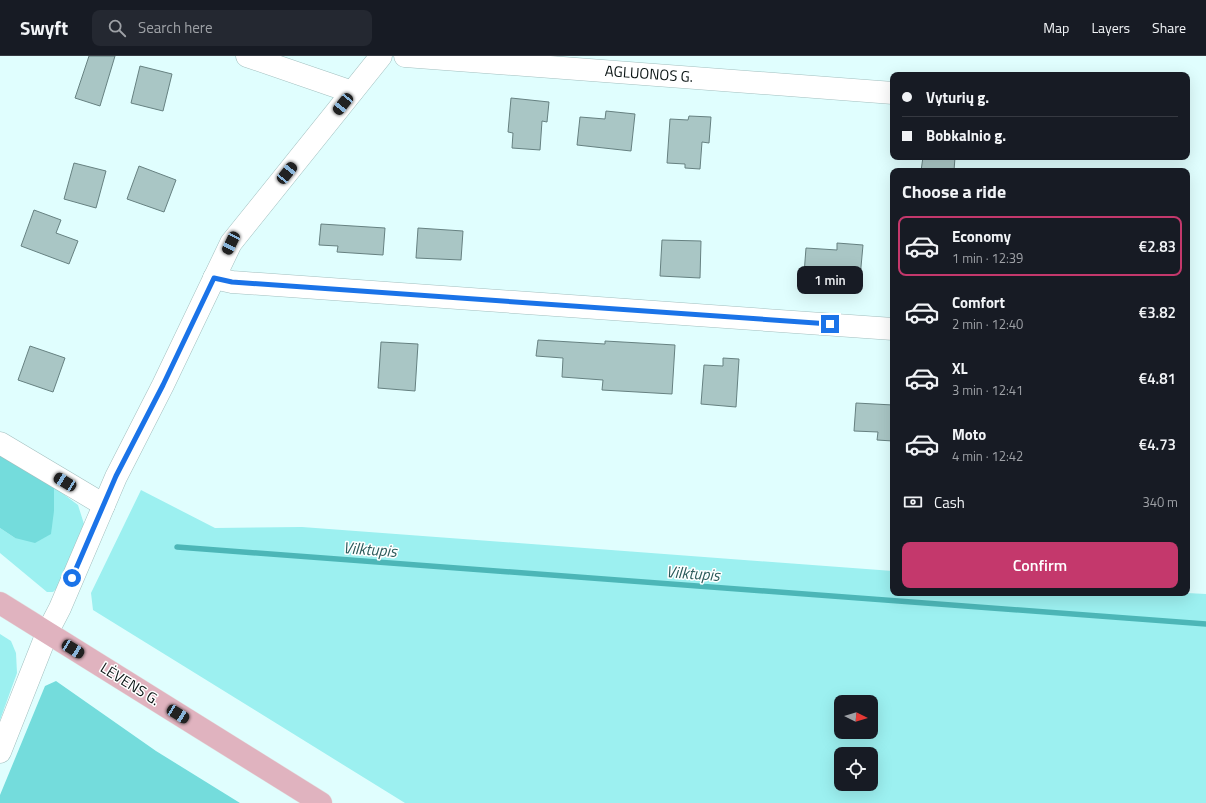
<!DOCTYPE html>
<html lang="en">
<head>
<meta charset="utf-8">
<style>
  :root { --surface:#171b24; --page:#242831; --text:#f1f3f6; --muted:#9ea1a6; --line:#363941; --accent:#c4386c }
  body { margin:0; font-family:"Titillium Web",sans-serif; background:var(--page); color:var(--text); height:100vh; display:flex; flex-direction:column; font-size:15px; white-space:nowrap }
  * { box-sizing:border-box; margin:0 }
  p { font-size:13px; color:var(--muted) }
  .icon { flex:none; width:22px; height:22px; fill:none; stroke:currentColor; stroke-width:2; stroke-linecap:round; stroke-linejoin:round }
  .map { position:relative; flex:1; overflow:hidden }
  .drawer { position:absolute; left:890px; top:112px; width:300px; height:428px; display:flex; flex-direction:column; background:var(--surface); border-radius:8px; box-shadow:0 4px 16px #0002 }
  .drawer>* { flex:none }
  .guide { position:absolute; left:890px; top:16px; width:300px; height:88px; border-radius:8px; box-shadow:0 4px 16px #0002; display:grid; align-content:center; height:88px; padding:0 12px; background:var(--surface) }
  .needle { width:26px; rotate:95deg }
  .controls { position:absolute; left:834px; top:639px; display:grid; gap:8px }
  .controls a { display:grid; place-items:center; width:44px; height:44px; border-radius:8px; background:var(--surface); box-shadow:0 4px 16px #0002; font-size:20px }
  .end { position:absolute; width:18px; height:18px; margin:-9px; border:5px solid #1a73e8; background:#fff; box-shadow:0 0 0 2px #fff }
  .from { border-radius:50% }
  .bubble { position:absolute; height:28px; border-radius:8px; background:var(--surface); box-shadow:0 4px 16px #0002; font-size:13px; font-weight:600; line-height:28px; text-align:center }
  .car { position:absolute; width:12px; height:24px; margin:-12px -6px; border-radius:5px; box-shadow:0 0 3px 1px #0007; background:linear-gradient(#222 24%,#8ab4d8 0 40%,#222 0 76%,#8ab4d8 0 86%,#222 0) }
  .guide b { display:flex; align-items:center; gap:14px; height:38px; font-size:15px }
  .guide b+b { border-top:1px solid var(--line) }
  .guide i { width:10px; height:10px; background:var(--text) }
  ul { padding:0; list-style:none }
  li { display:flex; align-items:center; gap:12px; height:60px; margin:0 8px 6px; padding:0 4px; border:2px solid transparent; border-radius:8px }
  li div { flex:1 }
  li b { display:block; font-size:15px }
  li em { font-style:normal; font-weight:600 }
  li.current { border-color:var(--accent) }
  li>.icon { width:36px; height:36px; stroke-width:1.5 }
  h2 { padding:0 12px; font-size:18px; line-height:48px }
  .pay { display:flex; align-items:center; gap:10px; height:44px; padding:0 12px; font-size:15px }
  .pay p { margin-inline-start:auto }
  .button { display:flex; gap:8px; margin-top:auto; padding:8px 12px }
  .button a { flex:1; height:46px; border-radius:8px; background:var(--accent); color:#fff; font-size:16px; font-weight:600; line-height:46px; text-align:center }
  header { display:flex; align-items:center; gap:24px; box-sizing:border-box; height:56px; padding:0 20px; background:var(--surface); border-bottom:1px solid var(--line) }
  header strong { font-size:19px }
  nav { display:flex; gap:22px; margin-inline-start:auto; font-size:14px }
  .search { width:280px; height:36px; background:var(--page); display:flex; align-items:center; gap:10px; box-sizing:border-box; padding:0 14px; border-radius:8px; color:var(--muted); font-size:15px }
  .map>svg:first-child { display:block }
  .green { fill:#9cf0f0; fill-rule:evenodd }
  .forest { fill:#74dcdc }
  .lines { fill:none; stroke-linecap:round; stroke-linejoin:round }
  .stream { stroke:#4cb6b7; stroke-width:5.5 }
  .building { fill:#a9c6c5; stroke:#668181 }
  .street-casing { stroke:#a2bfbf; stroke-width:23 }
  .primary-casing { stroke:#e1e3e3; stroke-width:23 }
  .street { stroke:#fff; stroke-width:22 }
  .primary { stroke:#e0b3bf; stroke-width:22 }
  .route { stroke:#1a73e8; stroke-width:5 }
  .labels { text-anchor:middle; stroke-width:3; stroke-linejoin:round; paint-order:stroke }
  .street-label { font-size:15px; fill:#091313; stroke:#fff }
  .water-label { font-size:16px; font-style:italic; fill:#2c5b5b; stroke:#fff }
</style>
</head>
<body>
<header>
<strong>Swyft</strong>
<div class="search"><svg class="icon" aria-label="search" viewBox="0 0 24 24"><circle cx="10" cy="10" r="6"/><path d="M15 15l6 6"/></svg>Search here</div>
<nav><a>Map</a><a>Layers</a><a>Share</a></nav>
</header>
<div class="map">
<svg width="1206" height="747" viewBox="0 0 1206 747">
  <rect width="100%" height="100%" fill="#e0fefe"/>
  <g class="green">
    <path d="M54 431 78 449 84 468 59 530 53 536H47L0 497V472L15 482 54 455Z"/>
    <path d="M141 434 215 472 302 471 893 515V537H1187L1206 538V747H405L93 554 91 537ZM841 646H871V676H841ZM841 698H871V728H841Z"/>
    <path d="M0 578 11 585 16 597 17 617 0 664Z"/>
  </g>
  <g class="forest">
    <path d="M0 399 54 431V455L51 478 35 487 15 482 0 472Z"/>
    <path d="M56 625 156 695 240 747H0V739L45 630Z"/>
  </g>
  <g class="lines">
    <path class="stream" d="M177 491 1206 568"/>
  </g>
  <g class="building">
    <path d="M89 0H115L100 50 75 42Z"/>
    <path d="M140 10 172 18 163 55 131 47Z"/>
    <path d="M511 42 549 46 547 66 542 65 540 94 512 92 513 77 508 76Z"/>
    <path d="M606 55 635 58 631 95 577 89 580 61 605 63Z"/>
    <path d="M689 60 711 61 709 87 702 86 700 113 685 112V108L667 107 670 63 688 64Z"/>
    <path d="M923 101H955L954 115H921Z"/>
    <path d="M74 107 106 115 96 152 64 143Z"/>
    <path d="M139 110 176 124 164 156 127 143Z"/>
    <path d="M34 154 61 164 56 177 78 185 69 208 21 190Z"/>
    <path d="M321 168 385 172 383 199 337 196 338 190 319 189Z"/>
    <path d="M418 172 463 175 461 204 416 202Z"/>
    <path d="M662 184 701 185 700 222 660 220Z"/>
    <path d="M837 187 863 189 859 233 834 231V221L804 218 806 192 837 194Z"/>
    <path d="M538 284 605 288V285L675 289 672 338 602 334 603 324 562 321 563 302 536 300Z"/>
    <path d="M381 286 418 288 415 335 378 332Z"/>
    <path d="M30 290 65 302 53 336 18 324Z"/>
    <path d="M723 302 739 303 736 351 701 348 704 309 723 310Z"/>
    <path d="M856 347 893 349V385L877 384 878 376 854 375Z"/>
  </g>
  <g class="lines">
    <g class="street-casing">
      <g id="street">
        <path d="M247 0 352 36"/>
        <path d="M405 0 893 37"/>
        <path d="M214 222 232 226 893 273"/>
        <path d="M0 387 104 449"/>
        <path d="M0 696 47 577 60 552 116 421 163 329 231 187 381 0"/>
      </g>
    </g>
    <g class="primary-casing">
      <path id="primary" d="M0 547 321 747"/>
    </g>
    <use href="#street" class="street"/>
    <use href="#primary" class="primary"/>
  </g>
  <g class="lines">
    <path class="route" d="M72 522 116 420 163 329 214 222 232 226 830 268"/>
  </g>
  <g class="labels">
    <g class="street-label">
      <text transform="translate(649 18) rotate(4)" y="5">AGLUONOS G.</text>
      <text transform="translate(130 628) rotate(32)" y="5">LĖVENS G.</text>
    </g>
    <g class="water-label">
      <text transform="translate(370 493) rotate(4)" y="6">Vilktupis</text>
      <text transform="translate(693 517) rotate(4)" y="6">Vilktupis</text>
    </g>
  </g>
</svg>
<div class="controls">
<a><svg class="needle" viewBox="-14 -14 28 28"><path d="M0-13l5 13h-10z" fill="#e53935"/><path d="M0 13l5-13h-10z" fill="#9ea1a6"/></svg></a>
<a><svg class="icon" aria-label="locate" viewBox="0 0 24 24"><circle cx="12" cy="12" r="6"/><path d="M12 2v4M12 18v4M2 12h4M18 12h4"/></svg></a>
</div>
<i class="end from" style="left:72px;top:522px"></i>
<i class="end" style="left:830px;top:268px"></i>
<div class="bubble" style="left:797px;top:210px;width:66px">1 min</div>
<i class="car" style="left:343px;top:48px;rotate:219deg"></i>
<i class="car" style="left:287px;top:117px;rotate:39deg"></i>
<i class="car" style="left:231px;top:187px;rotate:206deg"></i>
<i class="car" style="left:65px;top:426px;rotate:301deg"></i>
<i class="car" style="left:73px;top:593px;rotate:122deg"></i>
<i class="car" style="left:178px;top:658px;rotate:122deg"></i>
<div class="guide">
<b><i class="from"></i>Vyturių g.</b>
<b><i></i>Bobkalnio g.</b>
</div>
<section class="drawer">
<h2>Choose a ride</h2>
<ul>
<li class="current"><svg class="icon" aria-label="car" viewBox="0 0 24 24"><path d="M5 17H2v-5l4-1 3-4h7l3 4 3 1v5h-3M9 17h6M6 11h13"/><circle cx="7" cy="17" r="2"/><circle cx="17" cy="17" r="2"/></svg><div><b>Economy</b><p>1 min · 12:39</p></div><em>€2.83</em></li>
<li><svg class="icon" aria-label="car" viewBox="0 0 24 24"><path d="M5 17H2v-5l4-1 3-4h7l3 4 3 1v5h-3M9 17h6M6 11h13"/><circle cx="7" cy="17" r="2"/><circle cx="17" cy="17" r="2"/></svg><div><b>Comfort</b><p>2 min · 12:40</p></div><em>€3.82</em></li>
<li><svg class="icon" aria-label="car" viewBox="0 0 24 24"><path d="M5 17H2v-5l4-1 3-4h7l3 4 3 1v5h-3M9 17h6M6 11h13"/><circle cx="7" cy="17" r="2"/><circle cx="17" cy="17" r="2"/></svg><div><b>XL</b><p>3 min · 12:41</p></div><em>€4.81</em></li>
<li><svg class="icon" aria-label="car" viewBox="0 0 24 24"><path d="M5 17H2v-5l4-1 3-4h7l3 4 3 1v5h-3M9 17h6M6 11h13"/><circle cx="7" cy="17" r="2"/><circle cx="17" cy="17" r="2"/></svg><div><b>Moto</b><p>4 min · 12:42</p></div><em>€4.73</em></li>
</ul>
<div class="pay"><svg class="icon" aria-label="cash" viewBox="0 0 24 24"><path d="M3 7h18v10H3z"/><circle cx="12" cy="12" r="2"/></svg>Cash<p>340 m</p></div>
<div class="button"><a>Confirm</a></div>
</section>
</div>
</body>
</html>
